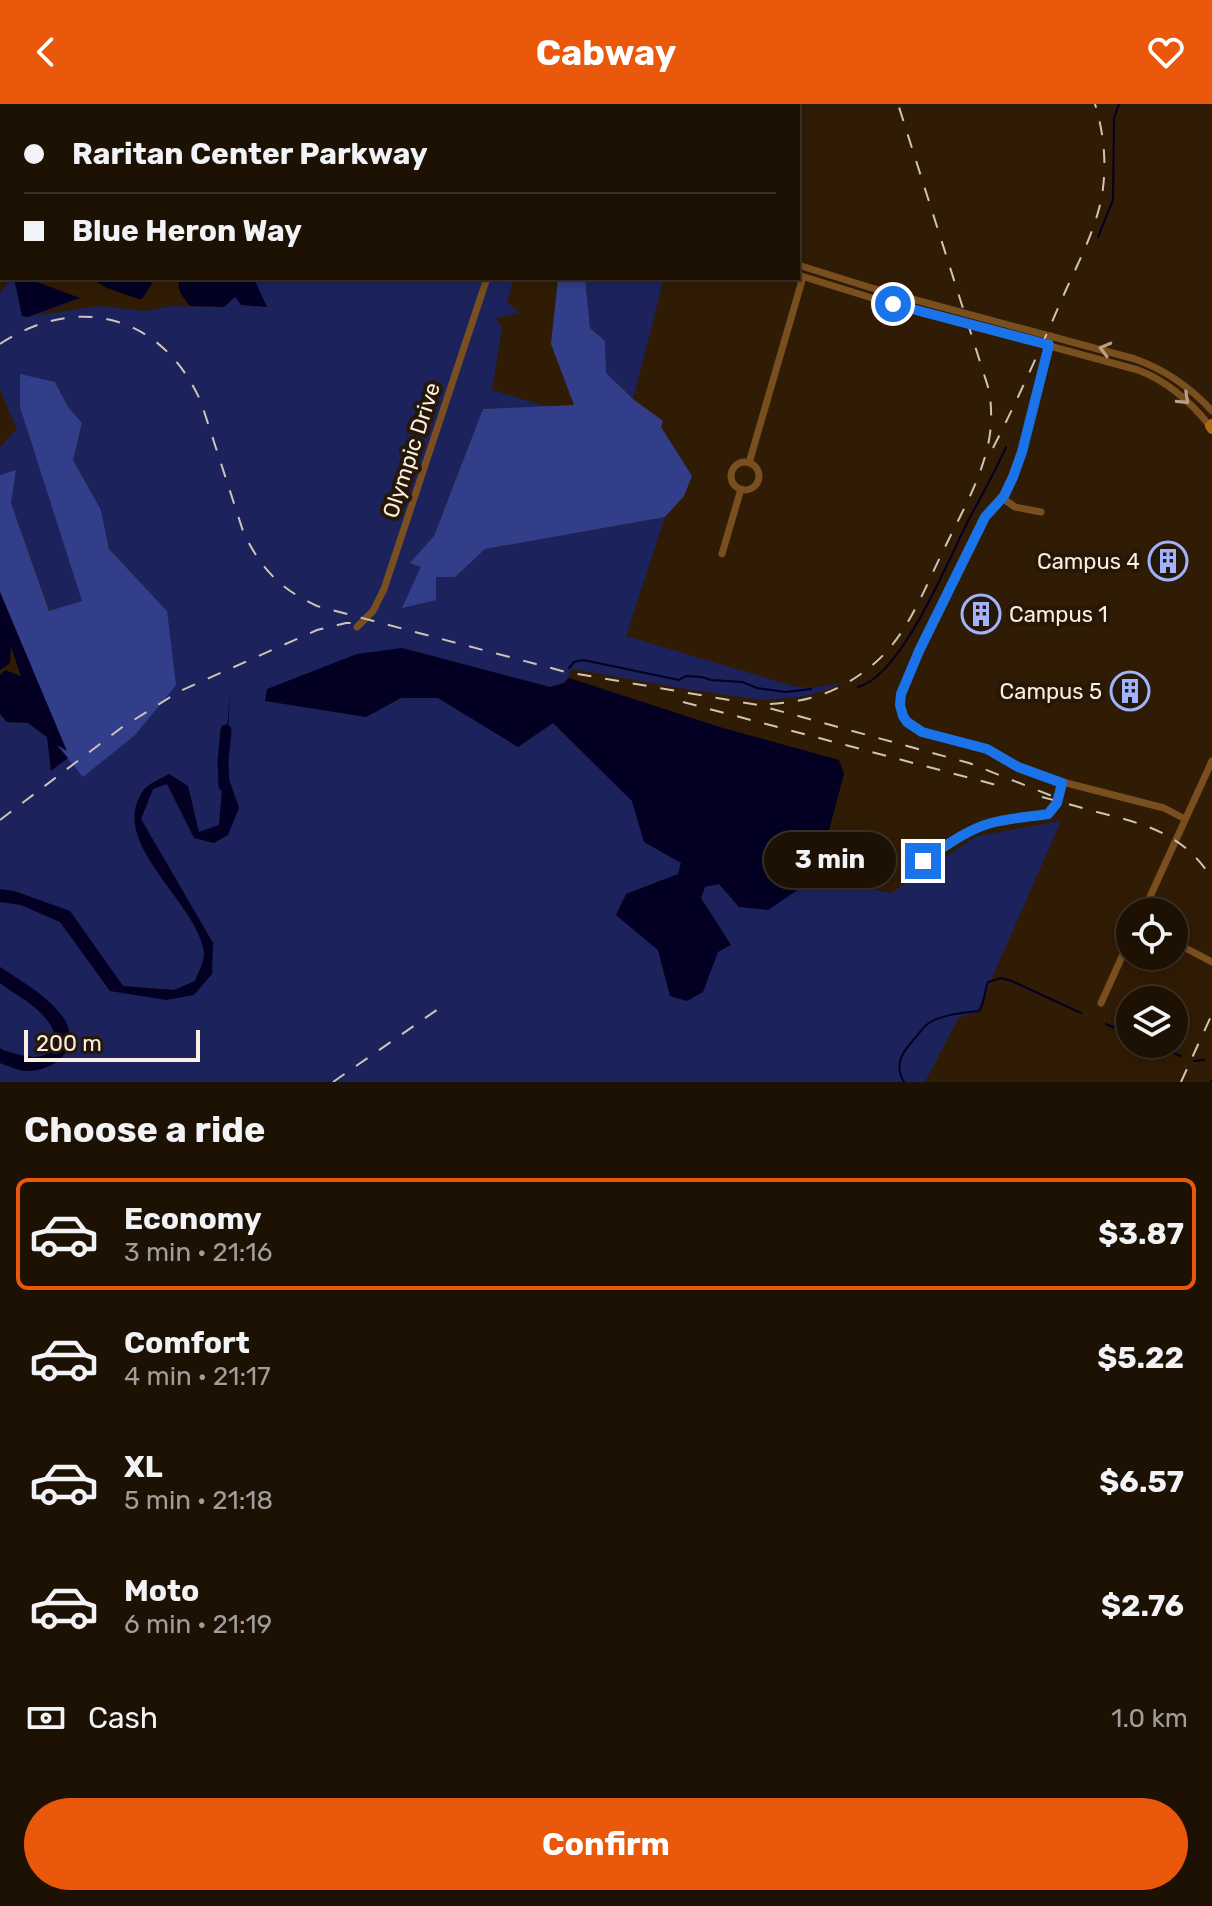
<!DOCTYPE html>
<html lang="en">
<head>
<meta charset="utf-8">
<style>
  :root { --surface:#1d1104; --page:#2a1f13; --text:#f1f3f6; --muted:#a09d9a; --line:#3b3126; --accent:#ea580c }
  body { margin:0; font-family:Rubik,sans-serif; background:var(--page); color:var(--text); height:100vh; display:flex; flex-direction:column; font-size:30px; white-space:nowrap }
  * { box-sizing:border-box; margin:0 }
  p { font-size:26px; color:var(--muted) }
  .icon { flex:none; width:44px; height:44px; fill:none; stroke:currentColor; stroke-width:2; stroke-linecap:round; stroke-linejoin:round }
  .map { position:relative; height:978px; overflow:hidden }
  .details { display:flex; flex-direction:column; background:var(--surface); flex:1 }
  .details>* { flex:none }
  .guide { position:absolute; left:0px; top:0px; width:800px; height:176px; box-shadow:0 4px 12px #0003,0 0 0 2px var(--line); display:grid; align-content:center; height:176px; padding:0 24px; background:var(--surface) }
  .tools { position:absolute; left:1116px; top:794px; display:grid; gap:16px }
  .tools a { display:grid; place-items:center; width:72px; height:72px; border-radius:50%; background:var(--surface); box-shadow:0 4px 12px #0003,0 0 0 2px var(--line); font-size:40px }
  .scale { position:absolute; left:24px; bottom:20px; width:176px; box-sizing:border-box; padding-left:8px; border:4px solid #faefe4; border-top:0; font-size:22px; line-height:28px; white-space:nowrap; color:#faefe4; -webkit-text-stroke:6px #271706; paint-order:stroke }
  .end { position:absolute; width:36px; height:36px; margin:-18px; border:10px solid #1a73e8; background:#fff; box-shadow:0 0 0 4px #fff }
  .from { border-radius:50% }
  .bubble { position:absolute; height:56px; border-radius:28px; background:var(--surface); box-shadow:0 4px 12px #0003,0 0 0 2px var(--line); font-size:26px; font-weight:700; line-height:56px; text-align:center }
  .guide b { display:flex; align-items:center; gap:28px; height:76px; font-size:30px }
  .guide b+b { border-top:2px solid var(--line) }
  .guide i { width:20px; height:20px; background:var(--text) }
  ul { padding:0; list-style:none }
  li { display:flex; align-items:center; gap:24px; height:112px; margin:0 16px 12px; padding:0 8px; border:4px solid transparent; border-radius:12px }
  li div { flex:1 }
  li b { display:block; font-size:30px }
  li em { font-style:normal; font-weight:700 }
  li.selected { border-color:var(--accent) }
  li>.icon { width:72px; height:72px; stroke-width:1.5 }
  h2 { padding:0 24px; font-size:36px; line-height:96px }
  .pay { display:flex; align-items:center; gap:20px; height:88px; padding:0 24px; font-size:30px }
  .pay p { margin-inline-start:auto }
  .action { display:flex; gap:16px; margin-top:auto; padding:16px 24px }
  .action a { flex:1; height:92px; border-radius:48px; background:var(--accent); color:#fff; font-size:32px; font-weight:700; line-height:92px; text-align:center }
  header { display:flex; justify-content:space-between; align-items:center; height:104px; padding:0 24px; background:var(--accent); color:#fff; font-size:36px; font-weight:700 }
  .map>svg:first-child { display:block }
  .built { fill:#301b04; fill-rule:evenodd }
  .green { fill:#1c235c }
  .forest { fill:#333e8a }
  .water { fill:#030023 }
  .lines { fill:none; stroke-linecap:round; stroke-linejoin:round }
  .stream { stroke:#030023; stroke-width:2 }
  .river { stroke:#030023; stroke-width:11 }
  .street { stroke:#794f20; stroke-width:7 }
  .secondary { stroke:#af6a10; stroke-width:10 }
  .rail { stroke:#cfc3b7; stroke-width:2; stroke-dasharray:14 14; stroke-linecap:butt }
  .oneway { stroke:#ba9f82 }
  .route { stroke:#1a73e8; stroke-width:10 }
  .labels { text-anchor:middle; stroke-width:8; stroke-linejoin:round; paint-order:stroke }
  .street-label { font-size:22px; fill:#faefe4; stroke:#271706 }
  .poi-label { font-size:22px; fill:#faefe4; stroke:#271706; text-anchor:end }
</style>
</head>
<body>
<header><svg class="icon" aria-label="back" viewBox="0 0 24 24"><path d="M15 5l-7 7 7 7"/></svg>Cabway<svg class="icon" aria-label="heart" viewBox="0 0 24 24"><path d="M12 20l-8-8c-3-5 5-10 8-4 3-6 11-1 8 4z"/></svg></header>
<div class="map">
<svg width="1212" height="978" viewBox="0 0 1212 978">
  <rect width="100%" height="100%" fill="#271706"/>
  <path class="built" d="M0 0H1212V978H0ZM2 2H798V174H2ZM1130 808H1174V852H1130ZM1130 896H1174V940H1130Z"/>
  <g class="green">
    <path d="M0 0H367V2H2V158L0 159Z"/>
    <path d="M11 174H26L80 194 34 212 99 202 145 207 172 202 224 203 235 193 266 203 255 177 256 174H514L507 198 520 209 496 214 502 224 492 286 548 303 483 305 434 432 411 459 421 462 436 472 455 473 485 445 665 413 626 532 793 582 810 584 842 579 824 587 799 593 762 596 680 584 573 565 564 579 550 583 402 544 366 613 401 594H438L518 643 553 619 632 697 644 738 681 759 678 770 627 790 616 811 658 846 670 892 703 888 718 847 731 841 701 794 705 782 719 780 739 803 808 779 829 726 827 776 891 789 977 732 1061 717 977 908 959 913 925 978H0V959L26 968 67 947 41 891 0 863V798L21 801 60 818 110 887 194 891 213 839 141 715 153 685 167 680 194 734 214 739 239 704 226 667 227 630 220 721 199 729 188 682 169 671C161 675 148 679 143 687 107 739 197 797 204 848 205 857 198 869 195 877L174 886 123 882 70 807 14 787 0 785V610L7 618 28 619 48 634 52 666 68 654 83 673 167 507 109 445 101 406 73 356 82 319 68 303 55 278 20 302 82 497 50 508 11 399 16 366 0 371V343L17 325 0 286V189Z"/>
    <path d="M585 174H664L633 295 606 269 605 237 590 224Z"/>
    <path d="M0 879C13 889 29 897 41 909 57 925 66 951 34 953 24 953 13 949 3 946L0 944Z"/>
  </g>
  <g class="forest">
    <path d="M558 174H585L590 224 605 237 606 269 633 295 663 317 661 323 692 372 684 392 665 413 485 445 455 473H436V496L402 504 421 463 410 459 434 432 483 305 574 301 551 240Z"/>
    <path d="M20 270 55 278 68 303 82 319 73 356 101 406 109 445 167 507 176 581 135 631 83 673 54 638 65 646 0 488V371L16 366 11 399 49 507 82 497 20 303Z"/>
  </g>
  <g class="water">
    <path d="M14 174H26L80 194 28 213 22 212Z"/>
    <path d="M91 174H151L152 179 142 195H139L107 184Z"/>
    <path d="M179 174H256L255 177 267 203 241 201 235 193 224 203 190 202C182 192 177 187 179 174Z"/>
    <path d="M0 488 67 647 57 641 68 654 51 667 47 633 28 619 7 618 0 610V571L5 566 21 572 11 543 10 559 0 566Z"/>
    <path d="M402 544 550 583 564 579 569 574 723 624 839 656 844 670 829 726 808 779 768 806 739 803 719 780 705 783 701 794 731 841 718 848 703 888 687 897 670 892 658 846 616 811 626 790 678 770 681 759 644 738 632 697 553 619 518 643 438 594H401L366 613 265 597 267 585 357 550Z"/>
    <path d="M230 589 226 667 239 704 228 731 214 739 194 734 167 680 153 685 141 715 213 839 212 870 194 891 166 896 110 887 60 818 21 801 0 798V785L14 787 70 807 123 882 174 886 195 877C198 869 205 857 204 848 197 797 107 739 143 687 148 679 161 675 169 670L188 682 199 728 219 721Z"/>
    <path d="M0 863C21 877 48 892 63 913 82 941 59 966 29 967 20 968 9 962 0 959V944L3 946C13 949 24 953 34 953 66 951 57 925 41 909 29 897 13 889 0 879Z"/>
  </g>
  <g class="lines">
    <g class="stream">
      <path d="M1098 133 1113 96 1114 14 1119 0"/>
      <path d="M569 564 574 558 583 556 679 576 686 572 702 573 711 576 742 578 757 584 786 588 811 585"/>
      <path d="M858 583C902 572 949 454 969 415 982 391 995 368 1006 343"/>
      <path d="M1106 920 1130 931"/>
      <path d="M1151 940 1181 952"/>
      <path d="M1194 957 1204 956"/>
      <path d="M904 978C893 960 903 947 916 933 920 928 924 922 929 919 943 910 963 909 979 907 985 898 984 888 988 878L1001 874 1012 877 1081 909"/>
      <path d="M1211 978 1212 977"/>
    </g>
    <path class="river" d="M224 682 223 658 226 626"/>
    <g class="street">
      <path d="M493 0 494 2"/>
      <path d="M798 161 875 185 1135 255C1166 266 1190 283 1212 307"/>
      <path d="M798 171 872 194 1138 266C1167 277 1190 297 1210 322"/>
      <path d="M1051 232 1022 348 1013 373 1004 392 985 413 919 547 901 590 900 605 907 618 922 628 990 647 1018 663 1043 673 1164 704 1185 715"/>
      <circle cx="745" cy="372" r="14"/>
      <path d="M749 359 803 173"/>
      <path d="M1002 394 1015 403 1041 408"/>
      <path d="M722 450 741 385"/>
      <path d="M357 523 373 507 384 485 487 174"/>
      <path d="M923 757C944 743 967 725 992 718 1011 714 1031 715 1050 709L1056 701 1062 679"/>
      <path d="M1143 808 1212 657"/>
      <path d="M1174 838 1212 858"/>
      <path d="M1101 899 1130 835"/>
    </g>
    <path class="secondary" d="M1212 320 1210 322 1212 325"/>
    <g class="rail">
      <path d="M0 240C79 188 163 212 201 298L243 427C260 464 280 485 317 502L566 568 758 601 969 659 1052 692"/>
      <path d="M993 344C1019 293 1042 241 1065 188 1079 157 1096 125 1102 91 1107 61 1104 29 1095 0"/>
      <path d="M683 598 1004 683"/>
      <path d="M770 600C814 597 842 587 876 558 909 529 926 481 945 443 961 410 980 377 988 341 992 323 992 304 989 286L898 0"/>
      <path d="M1042 693C1061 698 1079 703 1097 708 1145 720 1185 730 1212 775"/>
      <path d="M0 716 121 624 180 587 317 526 346 519H361"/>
      <path d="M333 978 444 901"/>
      <path d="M1181 978 1212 910"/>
    </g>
  </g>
  <defs><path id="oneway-chevron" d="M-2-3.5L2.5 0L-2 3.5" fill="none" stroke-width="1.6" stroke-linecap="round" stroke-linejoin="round" transform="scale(2)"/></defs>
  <g class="oneway">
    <use href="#oneway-chevron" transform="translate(1105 245) rotate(-165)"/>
    <use href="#oneway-chevron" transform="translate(1184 295) rotate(43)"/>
  </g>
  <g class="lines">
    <path class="route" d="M893 200 1049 241 1022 348 1013 373 1004 392 985 413 919 547 901 590 900 601 903 612 907 618 922 628 987 645 1018 663 1062 679 1057 699 1048 710C1029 713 1009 714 991 719 966 726 944 743 923 757"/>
  </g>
  <defs>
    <g id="building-ring" transform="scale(2)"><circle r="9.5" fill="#271706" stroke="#a0b3fd" stroke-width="1.5"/><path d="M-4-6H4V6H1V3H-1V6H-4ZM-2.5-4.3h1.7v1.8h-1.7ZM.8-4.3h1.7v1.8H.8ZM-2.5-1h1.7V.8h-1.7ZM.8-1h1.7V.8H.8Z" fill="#a0b3fd"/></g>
  </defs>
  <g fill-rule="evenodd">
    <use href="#building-ring" x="1168" y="457"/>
    <use href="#building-ring" x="981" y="510"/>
    <use href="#building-ring" x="1130" y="587"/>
  </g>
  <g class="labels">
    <g class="street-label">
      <text transform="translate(411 346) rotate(-72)" y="8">Olympic Drive</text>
    </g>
    <g class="poi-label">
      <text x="1140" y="465">Campus 4</text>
      <text x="1009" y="518" text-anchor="start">Campus 1</text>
      <text x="1102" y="595">Campus 5</text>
    </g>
  </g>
</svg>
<div class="tools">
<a><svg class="icon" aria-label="locate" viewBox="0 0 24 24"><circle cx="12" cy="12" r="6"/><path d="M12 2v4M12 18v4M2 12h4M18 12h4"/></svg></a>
<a><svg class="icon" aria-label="layers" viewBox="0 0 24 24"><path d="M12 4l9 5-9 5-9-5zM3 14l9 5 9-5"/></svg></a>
</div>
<div class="scale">200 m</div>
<i class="end from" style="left:893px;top:200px"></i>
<i class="end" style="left:923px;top:757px"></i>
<div class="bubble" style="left:764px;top:728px;width:132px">3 min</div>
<div class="guide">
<b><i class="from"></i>Raritan Center Parkway</b>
<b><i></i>Blue Heron Way</b>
</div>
</div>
<section class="details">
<h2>Choose a ride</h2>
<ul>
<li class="selected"><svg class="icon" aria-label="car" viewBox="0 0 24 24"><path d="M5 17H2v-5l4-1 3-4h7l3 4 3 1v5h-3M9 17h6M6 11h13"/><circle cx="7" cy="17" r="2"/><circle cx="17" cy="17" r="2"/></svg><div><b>Economy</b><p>3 min · 21:16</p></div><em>$3.87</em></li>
<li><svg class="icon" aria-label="car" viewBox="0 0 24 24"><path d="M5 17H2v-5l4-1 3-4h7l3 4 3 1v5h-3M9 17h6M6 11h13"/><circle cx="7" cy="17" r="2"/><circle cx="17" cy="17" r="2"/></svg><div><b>Comfort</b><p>4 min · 21:17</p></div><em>$5.22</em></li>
<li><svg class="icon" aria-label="car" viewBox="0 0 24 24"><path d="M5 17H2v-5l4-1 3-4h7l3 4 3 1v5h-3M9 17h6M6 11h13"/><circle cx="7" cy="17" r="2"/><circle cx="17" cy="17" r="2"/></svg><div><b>XL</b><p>5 min · 21:18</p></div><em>$6.57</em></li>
<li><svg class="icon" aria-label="car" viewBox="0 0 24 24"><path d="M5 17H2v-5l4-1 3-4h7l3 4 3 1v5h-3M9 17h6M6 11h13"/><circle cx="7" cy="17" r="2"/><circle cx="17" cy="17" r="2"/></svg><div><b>Moto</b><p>6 min · 21:19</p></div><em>$2.76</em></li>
</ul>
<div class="pay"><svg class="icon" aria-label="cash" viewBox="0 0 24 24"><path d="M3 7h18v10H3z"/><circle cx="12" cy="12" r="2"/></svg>Cash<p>1.0 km</p></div>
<div class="action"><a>Confirm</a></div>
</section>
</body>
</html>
